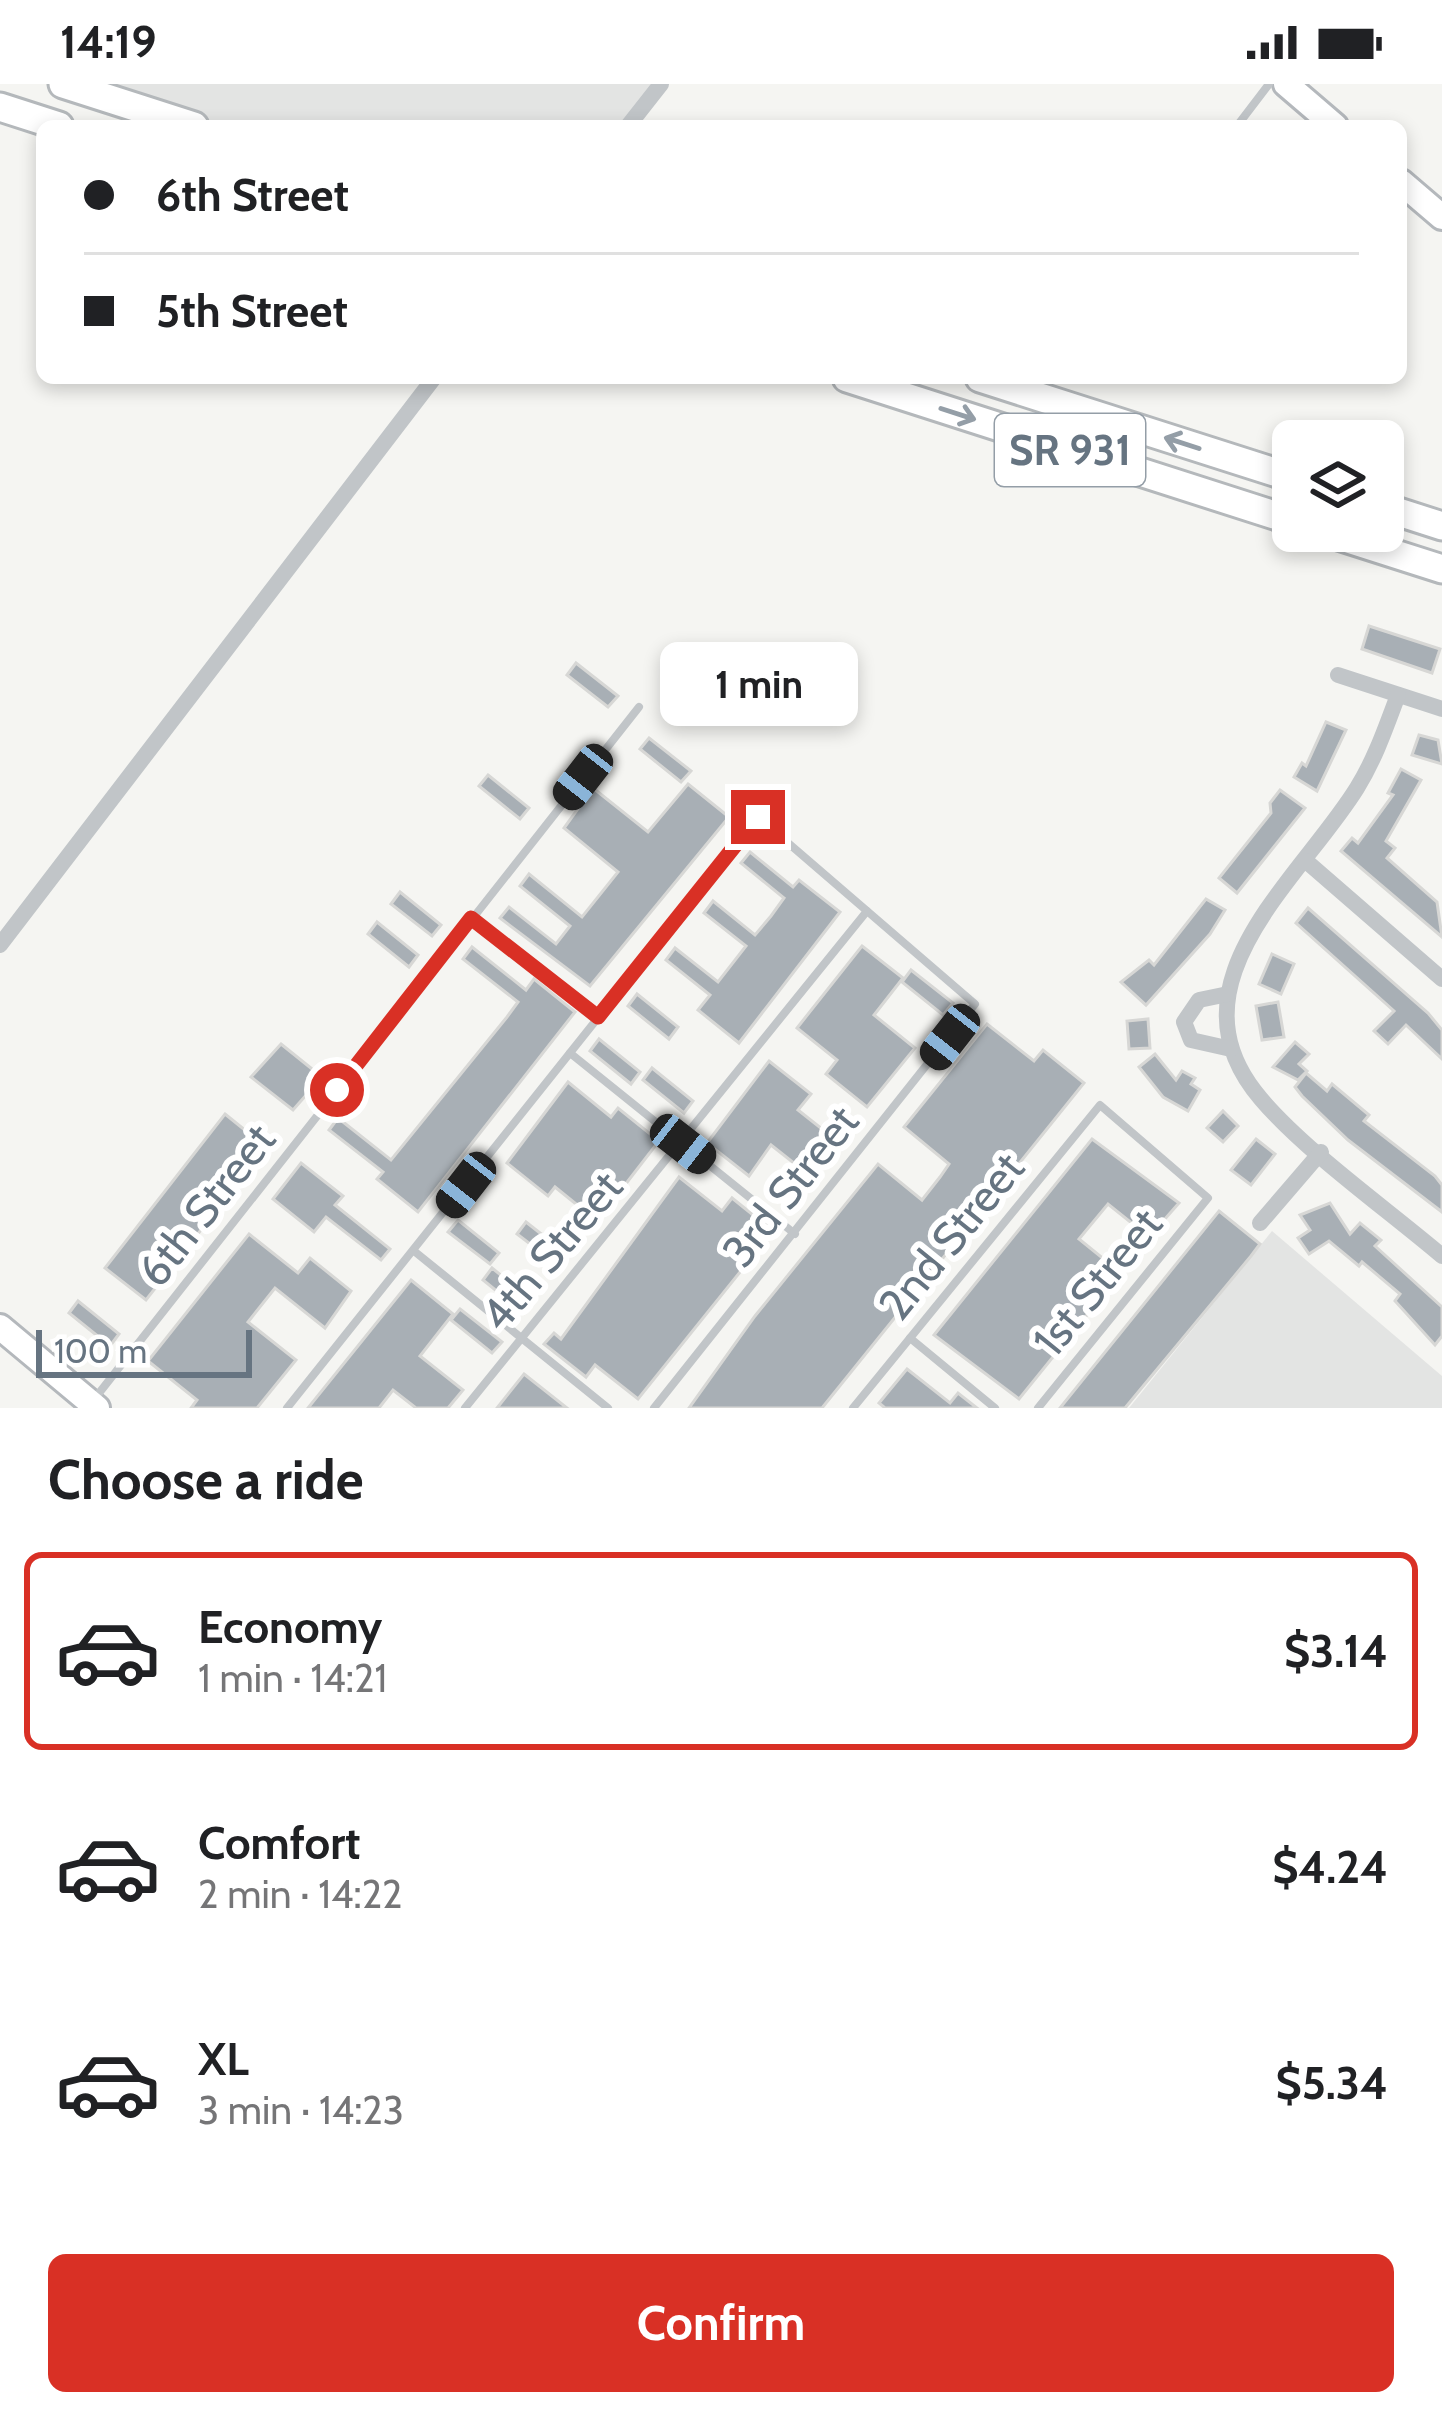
<!DOCTYPE html>
<html lang="en">
<head>
<meta charset="utf-8">
<style>
  :root { --surface:#fff; --page:#f2f2f2; --text:#202124; --muted:#757577; --line:#e0e0e0; --accent:#d93025 }
  body { margin:0; font-family:Cabin,sans-serif; background:var(--page); color:var(--text); height:100vh; display:flex; flex-direction:column; font-size:45px; white-space:nowrap }
  * { box-sizing:border-box; margin:0 }
  p { font-size:39px; color:var(--muted) }
  .icon { flex:none; width:66px; height:66px; fill:none; stroke:currentColor; stroke-width:2; stroke-linecap:round; stroke-linejoin:round }
  .map { position:relative; height:1324px; overflow:hidden }
  .sheet { display:flex; flex-direction:column; background:var(--surface); flex:1 }
  .sheet>* { flex:none }
  .guide { position:absolute; left:36px; top:36px; width:1371px; height:264px; border-radius:18px; box-shadow:0 6px 18px #0003; display:grid; align-content:center; height:264px; padding:0 48px; background:var(--surface) }
  .buttons { position:absolute; left:1272px; top:336px; display:grid; gap:24px }
  .buttons a { display:grid; place-items:center; width:132px; height:132px; border-radius:18px; background:var(--surface); box-shadow:0 6px 18px #0003; font-size:60px }
  .scale { position:absolute; left:36px; bottom:30px; width:216px; box-sizing:border-box; padding-left:12px; border:6px solid #667481; border-top:0; font-size:33px; line-height:42px; white-space:nowrap; color:#667481; -webkit-text-stroke:9px #fff; paint-order:stroke }
  .end { position:absolute; width:54px; height:54px; margin:-27px; border:15px solid #d93025; background:#fff; box-shadow:0 0 0 6px #fff }
  .from { border-radius:50% }
  .bubble { position:absolute; height:84px; border-radius:18px; background:var(--surface); box-shadow:0 6px 18px #0003; font-size:39px; font-weight:700; line-height:84px; text-align:center }
  .car { position:absolute; width:36px; height:72px; margin:-36px -18px; border-radius:15px; box-shadow:0 0 9px 3px #0007; background:linear-gradient(#222 24%,#8ab4d8 0 40%,#222 0 76%,#8ab4d8 0 86%,#222 0) }
  .guide b { display:flex; align-items:center; gap:42px; height:114px; font-size:45px }
  .guide b+b { border-top:3px solid var(--line) }
  .guide i { width:30px; height:30px; background:var(--text) }
  ul { padding:0; list-style:none }
  li { display:flex; align-items:center; gap:36px; height:198px; margin:0 24px 18px; padding:0 24px; border:6px solid transparent; border-radius:18px }
  li div { flex:1 }
  li b { display:block; font-size:45px }
  li em { font-style:normal; font-weight:700 }
  li.selected { border-color:var(--accent) }
  li>.icon { width:108px; height:108px; stroke-width:1.5 }
  h2 { padding:0 48px; font-size:54px; line-height:144px }
  .button { display:flex; gap:24px; margin-top:auto; padding:24px 48px }
  .button a { flex:1; height:138px; border-radius:18px; background:var(--accent); color:#fff; font-size:48px; font-weight:700; line-height:138px; text-align:center }
  .status { display:flex; justify-content:space-between; align-items:center; height:84px; padding:0 60px; background:var(--surface); direction:ltr }
  .status svg { height:33px; fill:currentColor }
  .map>svg:first-child { display:block }
  .built { fill:#e3e4e3 }
  .building { fill:#a8afb5; stroke:#d7d7d5; stroke-width:3 }
  .lines { fill:none; stroke-linecap:round; stroke-linejoin:round }
  .secondary-casing { stroke:#b4b8bc; stroke-width:30 }
  .primary-casing { stroke:#b4b8bb; stroke-width:33 }
  .lane { stroke:#c1c5c8; stroke-width:8 }
  .street { stroke:#c1c5c8; stroke-width:16 }
  .secondary { stroke:#fff; stroke-width:24 }
  .primary { stroke:#fff; stroke-width:27 }
  .oneway { stroke:#949ea7 }
  .route { stroke:#d93025; stroke-width:15 }
  .labels { text-anchor:middle; stroke-width:12; stroke-linejoin:round; paint-order:stroke }
  .shield { fill:#fff; stroke:#949ea7; stroke-width:3 }
  .shield-label { font-size:42px; font-weight:bold; fill:#667481 }
  .street-label { font-size:45px; fill:#667481; stroke:#fff }
</style>
</head>
<body>
<div class="status"><b>14:19</b><svg viewBox="0 0 49 12"><path d="M0 12V9h3v3zM5 12V6h3v6zM10 12V3h3v9zM15 12V0h3v12zM26 1h20v11H26zM47 4h2v5h-2z"/></svg></div>
<div class="map">
<svg width="1442" height="1324" viewBox="0 0 1442 1324">
  <rect width="100%" height="100%" fill="#f5f5f2"/>
  <g class="built">
    <path d="M63 0H662L629 42H194Z"/>
    <path d="M1272 1147 1442 1292V1324H1129Z"/>
  </g>
  <g class="building">
    <path d="M1369 542 1440 565 1432 589 1362 565Z"/>
    <path d="M576 579 618 612 608 623 567 591Z"/>
    <path d="M1326 638 1346 646 1317 707 1294 693 1302 679 1306 682Z"/>
    <path d="M1419 651 1438 656 1442 680 1412 671Z"/>
    <path d="M649 654 691 687 681 698 640 665Z"/>
    <path d="M1401 685 1421 696 1386 757 1395 764 1387 774 1437 818 1442 853 1341 767 1352 754 1358 759 1393 711 1388 709Z"/>
    <path d="M488 691 529 724 520 735 479 702Z"/>
    <path d="M688 700 729 733 590 902 500 834 509 823 556 860 570 842 520 802 529 790 582 833 618 788 564 744 593 704 648 748Z"/>
    <path d="M1280 706 1305 724 1237 809 1219 794 1271 729 1270 719Z"/>
    <path d="M750 768 793 803 799 796 840 828 739 959 698 926 710 911 666 876 675 864 718 898 746 862 704 829 713 817 755 851 771 832 784 814 741 779Z"/>
    <path d="M400 808 441 841 432 852 391 820Z"/>
    <path d="M1206 815 1225 826 1210 850 1146 921 1121 898 1149 876 1154 881Z"/>
    <path d="M1308 824 1428 929 1442 946V975L1406 941 1388 960 1374 947 1394 927 1296 839Z"/>
    <path d="M377 838 418 871 409 883 368 850Z"/>
    <path d="M862 862 903 894 874 931 915 964 867 1023 826 990 837 976 797 944Z"/>
    <path d="M472 863 526 906 534 895 575 928 418 1128 377 1095 383 1088 329 1046 338 1034 391 1076 507 933 518 918 463 875Z"/>
    <path d="M1272 870 1294 880 1281 910 1259 900Z"/>
    <path d="M911 886 953 919 943 931 902 898Z"/>
    <path d="M637 910 678 943 669 955 628 922Z"/>
    <path d="M1278 918 1284 953 1262 956 1256 922Z"/>
    <path d="M1148 935 1150 964 1129 965 1127 937Z"/>
    <path d="M987 940 1034 977 1043 966 1084 999 822 1324H689L755 1232 878 1080 922 1116 940 1093 949 1080 904 1043Z"/>
    <path d="M599 955 640 988 631 1000 590 967Z"/>
    <path d="M1295 958 1309 970 1299 980 1307 987 1298 996 1273 983Z"/>
    <path d="M281 960 322 993 293 1026 251 993Z"/>
    <path d="M1155 970 1176 996 1182 987 1195 994 1191 1000 1200 1006 1188 1027 1163 1013 1139 983Z"/>
    <path d="M769 977 811 1010 798 1026 841 1060 814 1095 771 1061 749 1092 707 1059Z"/>
    <path d="M652 984 693 1017 684 1029 643 996Z"/>
    <path d="M1306 989 1327 1007 1332 1000 1369 1031 1364 1037 1435 1092 1442 1101V1128L1348 1056 1302 1012 1295 1003Z"/>
    <path d="M568 998 611 1033 618 1024 659 1057 597 1137 555 1103 548 1112 507 1079Z"/>
    <path d="M1223 1027 1238 1042 1223 1058 1207 1044Z"/>
    <path d="M225 1030 266 1063 146 1216 105 1184Z"/>
    <path d="M1092 1055 1179 1119 1149 1153 1108 1120 1079 1155 1121 1189 1019 1315 934 1251Z"/>
    <path d="M1256 1055 1275 1070 1251 1101 1231 1086Z"/>
    <path d="M301 1079 343 1112 335 1121 390 1165 381 1176 326 1133 314 1148 273 1115Z"/>
    <path d="M679 1093 722 1127 732 1114 773 1147 638 1315 595 1281 586 1293 544 1260 554 1249 561 1255Z"/>
    <path d="M1330 1119 1350 1150 1360 1139 1381 1156 1375 1162 1442 1223V1252L1435 1261 1395 1217 1400 1210 1362 1178 1359 1182 1329 1157 1309 1170 1298 1154 1310 1146 1300 1131Z"/>
    <path d="M1219 1127 1260 1160 1251 1172 1125 1324H1060Z"/>
    <path d="M458 1136 499 1169 490 1180 448 1148Z"/>
    <path d="M526 1138 568 1171 559 1182 517 1150Z"/>
    <path d="M249 1150 298 1189 310 1174 351 1207 325 1244 275 1204 248 1238 296 1276 257 1324H191L197 1316 148 1277Z"/>
    <path d="M492 1184 533 1217 524 1229 483 1196Z"/>
    <path d="M411 1196 453 1230 420 1272 463 1306 448 1324H416L393 1306 379 1324H308Z"/>
    <path d="M78 1217 119 1250 110 1262 69 1229Z"/>
    <path d="M460 1225 502 1258 492 1269 451 1236Z"/>
    <path d="M907 1285 950 1319 958 1309 977 1324H885L879 1319Z"/>
    <path d="M524 1290 567 1324H497Z"/>
  </g>
  <g class="lines">
    <g class="secondary-casing">
      <g id="secondary">
        <path d="M1286 0 1335 42"/>
        <path d="M1401 98 1442 133"/>
        <path d="M0 1243 97 1324"/>
      </g>
    </g>
    <g class="primary-casing">
      <g id="primary">
        <path d="M63 0 194 42"/>
        <path d="M0 23 59 42"/>
        <path d="M847 294 1293 437"/>
        <path d="M980 294 1293 394"/>
        <path d="M1383 423 1442 442"/>
        <path d="M1323 447 1442 485"/>
      </g>
    </g>
    <g class="lane">
      <path d="M1237 42 1269 0"/>
      <path d="M471 834 598 933"/>
      <path d="M570 969 795 1150"/>
      <path d="M414 1167 608 1324"/>
      <path d="M910 1254 995 1324"/>
      <path d="M92 1318 639 623"/>
      <path d="M287 1324 758 733 975 920 654 1324"/>
      <path d="M465 1324 867 827"/>
      <path d="M853 1324 1100 1021 1208 1114 1038 1324"/>
    </g>
    <g class="street">
      <path d="M628 42 661 0"/>
      <path d="M1338 591 1442 625"/>
      <path d="M1398 611C1386 643 1375 675 1357 704 1300 796 1163 901 1261 1015 1305 1067 1388 1126 1442 1172"/>
      <path d="M1306 777 1442 895"/>
      <path d="M0 861 434 294"/>
      <path d="M1228 910 1199 916 1184 938 1191 956 1231 965"/>
      <path d="M1260 1139 1321 1068"/>
    </g>
    <use href="#secondary" class="secondary"/>
    <use href="#primary" class="primary"/>
  </g>
  <defs><path id="oneway-shaft" d="M-6 0H5M1.5-3L5.5 0L1.5 3" fill="none" stroke-width="1.6" stroke-linecap="round" stroke-linejoin="round" transform="scale(3)"/></defs>
  <g class="oneway">
    <use href="#oneway-shaft" transform="translate(958 330) rotate(18)"/>
    <use href="#oneway-shaft" transform="translate(1182 359) rotate(-162)"/>
  </g>
  <g class="lines">
    <path class="route" d="M337 1006 471 834 598 933 758 733"/>
  </g>
  <g class="labels">
    <rect class="shield" x="995" y="330" width="150" height="72" rx="9"/>
    <g class="shield-label">
      <text x="1070" y="381">SR 931</text>
    </g>
    <g class="street-label">
      <text transform="translate(790 1102) rotate(-52)" y="16">3rd Street</text>
      <text transform="translate(206 1121) rotate(-52)" y="16">6th Street</text>
      <text transform="translate(951 1152) rotate(-51)" y="16">2nd Street</text>
      <text transform="translate(551 1167) rotate(-50)" y="16">4th Street</text>
      <text transform="translate(1097 1198) rotate(-51)" y="16">1st Street</text>
    </g>
  </g>
</svg>
<div class="buttons">
<a><svg class="icon" aria-label="layers" viewBox="0 0 24 24"><path d="M12 4l9 5-9 5-9-5zM3 14l9 5 9-5"/></svg></a>
</div>
<div class="scale">100 m</div>
<i class="end from" style="left:337px;top:1006px"></i>
<i class="end" style="left:758px;top:733px"></i>
<div class="bubble" style="left:660px;top:558px;width:198px">1 min</div>
<i class="car" style="left:583px;top:693px;rotate:218deg"></i>
<i class="car" style="left:950px;top:953px;rotate:218deg"></i>
<i class="car" style="left:683px;top:1060px;rotate:128deg"></i>
<i class="car" style="left:466px;top:1101px;rotate:218deg"></i>
<div class="guide">
<b><i class="from"></i>6th Street</b>
<b><i></i>5th Street</b>
</div>
</div>
<section class="sheet">
<h2>Choose a ride</h2>
<ul>
<li class="selected"><svg class="icon" aria-label="car" viewBox="0 0 24 24"><path d="M5 17H2v-5l4-1 3-4h7l3 4 3 1v5h-3M9 17h6M6 11h13"/><circle cx="7" cy="17" r="2"/><circle cx="17" cy="17" r="2"/></svg><div><b>Economy</b><p>1 min · 14:21</p></div><em>$3.14</em></li>
<li><svg class="icon" aria-label="car" viewBox="0 0 24 24"><path d="M5 17H2v-5l4-1 3-4h7l3 4 3 1v5h-3M9 17h6M6 11h13"/><circle cx="7" cy="17" r="2"/><circle cx="17" cy="17" r="2"/></svg><div><b>Comfort</b><p>2 min · 14:22</p></div><em>$4.24</em></li>
<li><svg class="icon" aria-label="car" viewBox="0 0 24 24"><path d="M5 17H2v-5l4-1 3-4h7l3 4 3 1v5h-3M9 17h6M6 11h13"/><circle cx="7" cy="17" r="2"/><circle cx="17" cy="17" r="2"/></svg><div><b>XL</b><p>3 min · 14:23</p></div><em>$5.34</em></li>
</ul>
<div class="button"><a>Confirm</a></div>
</section>
</body>
</html>
